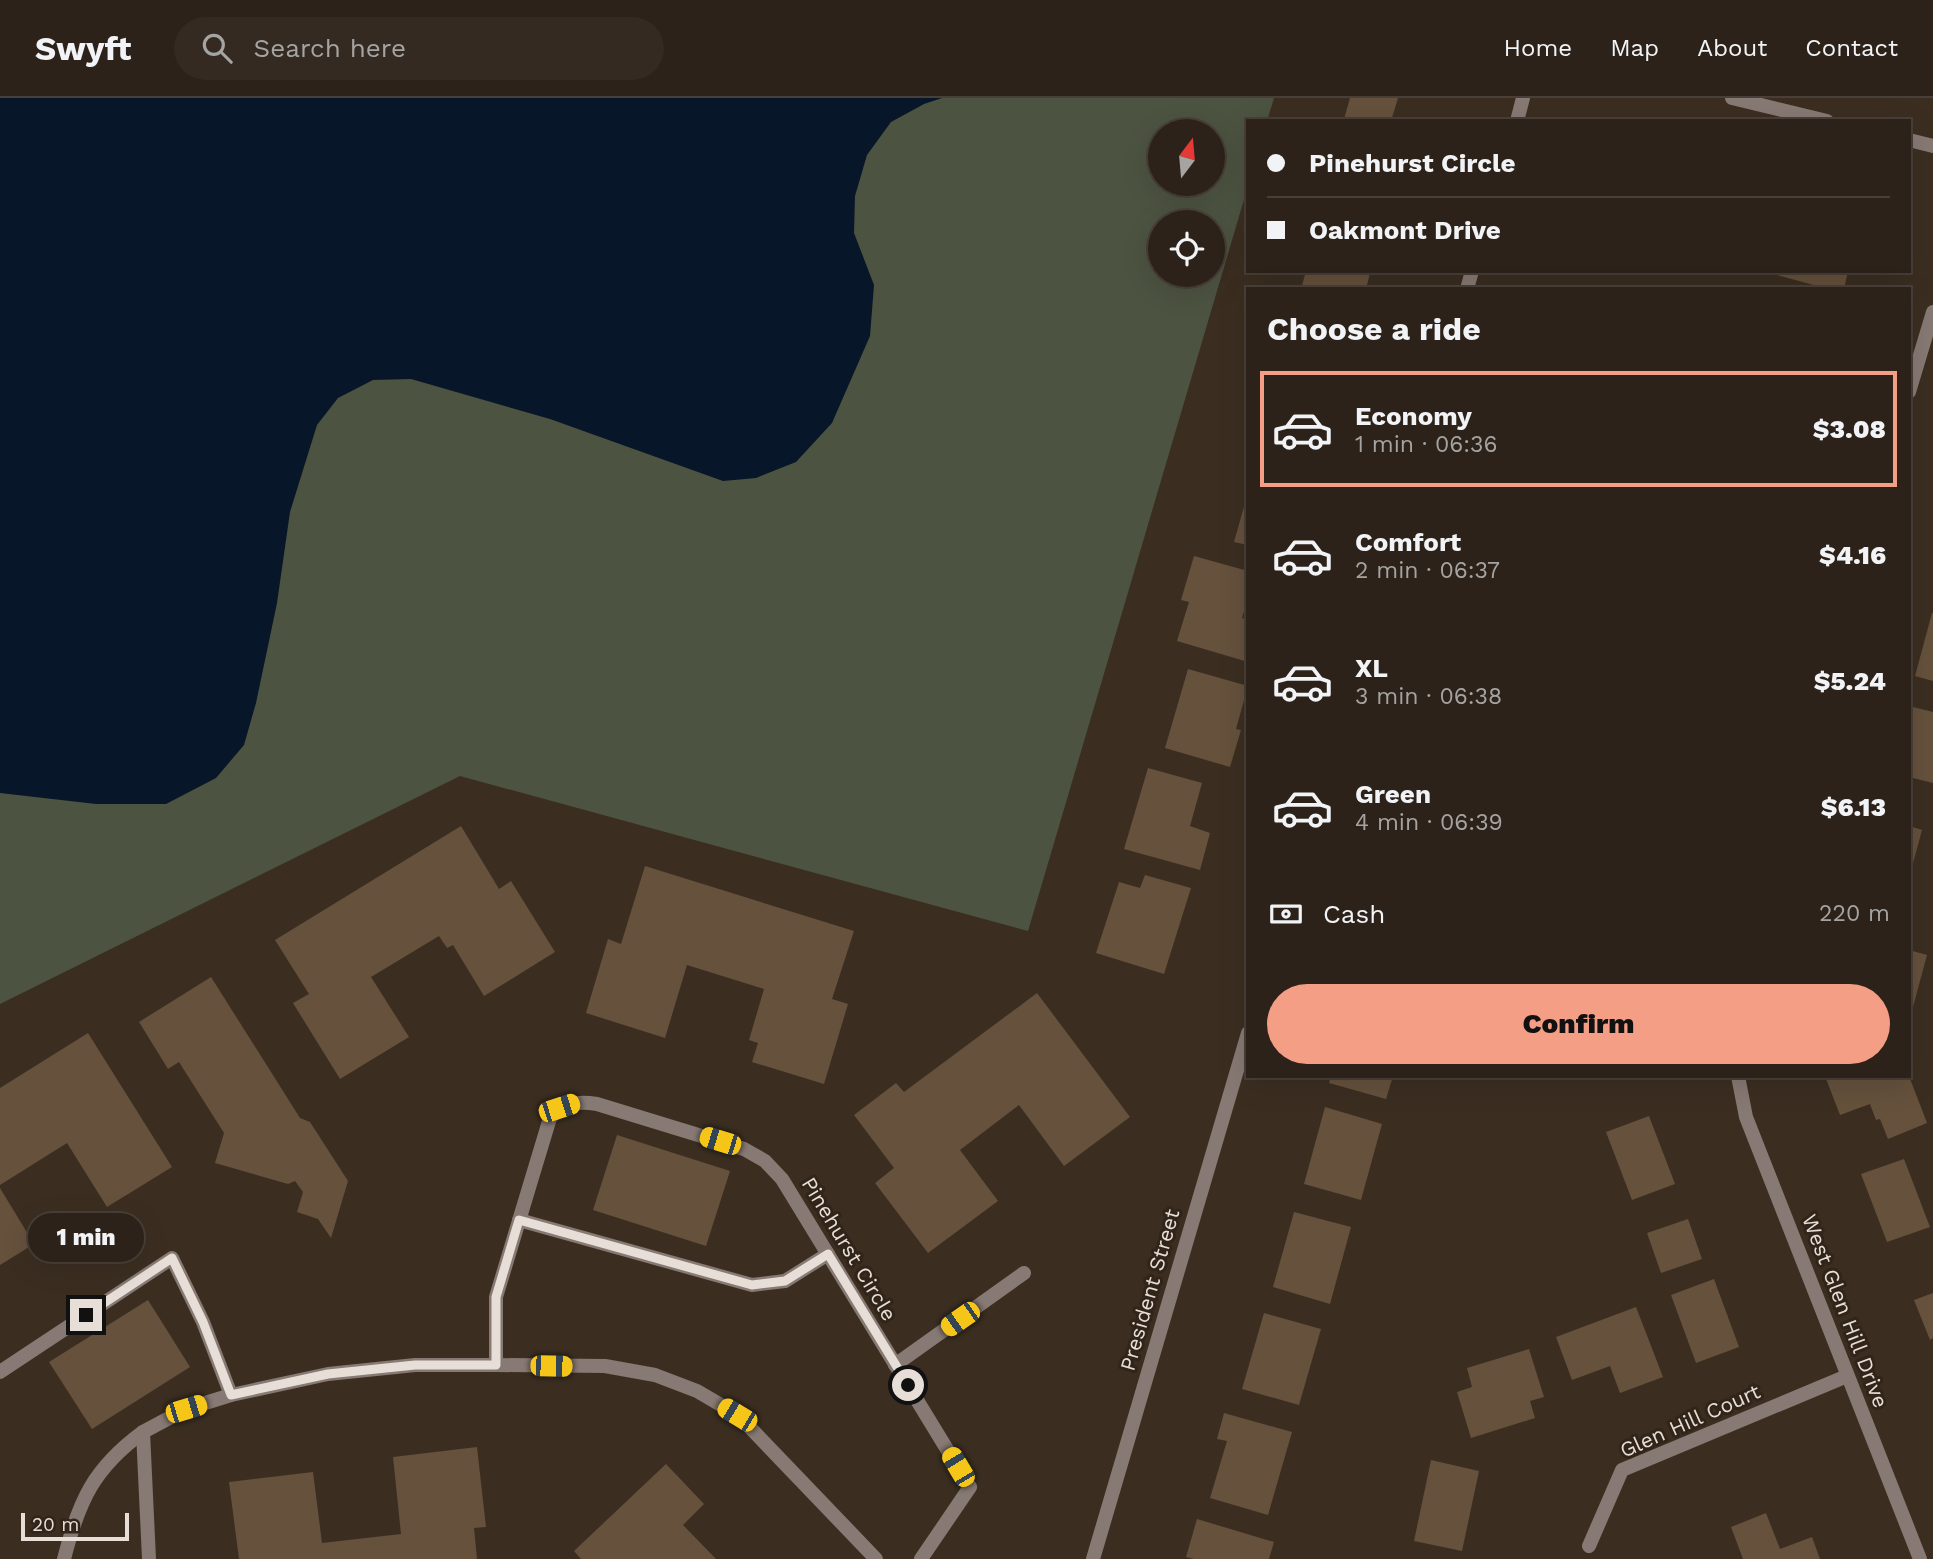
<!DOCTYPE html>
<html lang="en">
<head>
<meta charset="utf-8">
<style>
  :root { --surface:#2c2219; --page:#342a22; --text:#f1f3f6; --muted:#a6a4a2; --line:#483f38; --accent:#f49e86 }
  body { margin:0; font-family:"Work Sans",sans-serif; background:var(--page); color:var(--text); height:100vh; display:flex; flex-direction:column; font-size:26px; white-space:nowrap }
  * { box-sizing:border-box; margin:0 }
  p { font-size:23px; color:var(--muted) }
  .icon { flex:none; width:38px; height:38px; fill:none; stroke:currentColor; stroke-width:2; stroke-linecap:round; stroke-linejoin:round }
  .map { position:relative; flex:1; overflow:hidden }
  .side { position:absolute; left:1246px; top:189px; width:665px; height:791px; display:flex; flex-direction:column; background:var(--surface); border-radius:0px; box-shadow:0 7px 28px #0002,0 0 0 2px var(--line) }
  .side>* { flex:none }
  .banner { position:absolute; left:1246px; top:21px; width:665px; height:154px; border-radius:0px; box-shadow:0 7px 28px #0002,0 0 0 2px var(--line); display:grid; align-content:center; height:154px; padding:0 21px; background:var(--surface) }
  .needle { width:46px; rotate:16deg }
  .tools { position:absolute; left:1148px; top:21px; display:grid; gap:14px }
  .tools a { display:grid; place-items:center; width:77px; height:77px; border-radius:50%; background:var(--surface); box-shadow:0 7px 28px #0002,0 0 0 2px var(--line); font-size:35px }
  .scale { position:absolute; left:21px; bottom:18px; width:108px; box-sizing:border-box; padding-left:7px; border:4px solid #e7dfd7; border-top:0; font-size:19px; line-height:24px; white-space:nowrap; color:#e7dfd7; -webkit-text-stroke:5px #312418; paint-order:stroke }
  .end { position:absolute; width:32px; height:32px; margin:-16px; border:9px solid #e7dfd7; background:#111; box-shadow:0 0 0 4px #111 }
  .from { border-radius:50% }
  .bubble { position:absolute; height:49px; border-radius:24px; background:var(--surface); box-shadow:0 7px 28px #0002,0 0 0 2px var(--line); font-size:23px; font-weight:800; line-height:49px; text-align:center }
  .car { position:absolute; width:21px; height:42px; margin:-21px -10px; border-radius:9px; box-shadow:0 0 5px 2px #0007; background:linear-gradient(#f5c518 24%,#345 0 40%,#f5c518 0 76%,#345 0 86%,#f5c518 0) }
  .banner b { display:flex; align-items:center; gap:24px; height:66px; font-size:26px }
  .banner b+b { border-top:2px solid var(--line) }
  .banner i { width:18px; height:18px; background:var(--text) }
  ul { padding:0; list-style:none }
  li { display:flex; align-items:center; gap:21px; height:116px; margin:0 14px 10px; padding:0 7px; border:4px solid transparent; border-radius:0px }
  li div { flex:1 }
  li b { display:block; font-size:26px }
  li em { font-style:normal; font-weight:800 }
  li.on { border-color:var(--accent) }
  li>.icon { width:63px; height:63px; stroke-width:1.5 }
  h2 { padding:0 21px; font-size:32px; line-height:84px }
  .pay { display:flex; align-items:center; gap:18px; height:77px; padding:0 21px; font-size:26px }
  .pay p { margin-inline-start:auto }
  .button { display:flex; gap:14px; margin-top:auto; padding:14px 21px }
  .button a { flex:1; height:80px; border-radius:42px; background:var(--accent); color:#111; font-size:28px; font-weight:800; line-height:80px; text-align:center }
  header { display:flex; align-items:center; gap:42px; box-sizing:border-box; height:98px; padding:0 35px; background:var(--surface); border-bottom:2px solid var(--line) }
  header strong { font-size:33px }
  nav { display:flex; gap:38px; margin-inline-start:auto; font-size:24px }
  .search { width:490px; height:63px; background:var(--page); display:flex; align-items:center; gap:18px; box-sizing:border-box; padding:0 24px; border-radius:38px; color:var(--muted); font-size:26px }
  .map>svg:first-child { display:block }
  .green { fill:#4d5341; fill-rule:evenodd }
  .water { fill:#071628 }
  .building { fill:#65513c }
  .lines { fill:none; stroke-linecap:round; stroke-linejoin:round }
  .lane { stroke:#877973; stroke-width:14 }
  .street { stroke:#877973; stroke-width:14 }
  .route { stroke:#e7dfd7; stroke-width:9 }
  .labels { text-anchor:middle; stroke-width:6; stroke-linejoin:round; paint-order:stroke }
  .street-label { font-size:21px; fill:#e7dfd7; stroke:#312418 }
</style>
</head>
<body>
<header>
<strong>Swyft</strong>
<div class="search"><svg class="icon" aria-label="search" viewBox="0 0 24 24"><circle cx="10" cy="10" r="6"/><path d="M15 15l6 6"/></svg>Search here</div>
<nav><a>Home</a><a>Map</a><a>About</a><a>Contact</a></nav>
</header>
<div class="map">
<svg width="1933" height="1461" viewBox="0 0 1933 1461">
  <rect width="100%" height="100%" fill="#3b2e21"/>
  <path class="green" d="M0 0H1274L1267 23H1248V88L1028 833 460 678 0 906ZM1160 33H1213V86H1160ZM1160 124H1213V177H1160Z"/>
  <path class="water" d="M0 0H942L924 6 891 24 867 57 855 98 854 135 874 187 870 238 832 325 796 364 756 380 723 383 550 321 411 281 373 282 338 300 317 327 290 414 277 505 256 605 244 647 216 680 166 706H96L0 695Z"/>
  <g class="building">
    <path d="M1350 0H1398L1391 23H1349L1344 21Z"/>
    <path d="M1306 173H1365L1370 175 1366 191H1301Z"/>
    <path d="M1763 173H1848L1844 191H1828Z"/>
    <path d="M1247 398H1248V447L1234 444Z"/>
    <path d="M1194 458 1248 473V500L1242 520 1248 522V564L1177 543 1189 504 1181 502Z"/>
    <path d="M1932 515H1933V583L1915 578Z"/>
    <path d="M1188 571 1248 588 1236 631 1241 632 1230 669 1165 650Z"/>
    <path d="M1909 608 1933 614V685L1909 679Z"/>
    <path d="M1148 670 1202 685 1190 728 1210 735 1200 772 1124 751Z"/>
    <path d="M461 728 499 791 511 783 555 854 484 898 453 847 447 850 439 838 371 879 409 939 340 981 293 905 309 896 275 842Z"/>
    <path d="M1909 728 1922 732 1910 776H1909Z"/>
    <path d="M645 768 854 833 832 901 848 906 824 986 752 964 758 945 749 942 764 891 687 867 665 940 586 915 608 841 621 846Z"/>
    <path d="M1145 777 1191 790 1164 876 1096 855 1119 784 1140 790Z"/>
    <path d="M1909 852 1927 857 1910 920H1909Z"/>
    <path d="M211 879 300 1020 310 1024 348 1083 331 1140 318 1121 297 1114 303 1094 295 1083 288 1086 215 1065 224 1035 179 964 168 971 139 924Z"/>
    <path d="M1037 895 1130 1019 1064 1068 1019 1007 960 1052 998 1103 928 1155 875 1085 894 1070 854 1017 896 985 904 994Z"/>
    <path d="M88 935 172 1069 107 1109 67 1045 0 1087V990Z"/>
    <path d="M1331 978H1393L1386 1001 1329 985Z"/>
    <path d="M1825 978H1909L1927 1025 1888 1041 1880 1021 1876 1022 1870 1006 1840 1017Z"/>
    <path d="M1325 1009 1382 1026 1361 1102 1304 1086Z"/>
    <path d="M1649 1018 1675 1086 1632 1102 1606 1034Z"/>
    <path d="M617 1037 730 1073 706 1148 593 1112Z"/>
    <path d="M1904 1061 1930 1129 1887 1144 1861 1076Z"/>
    <path d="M0 1090 34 1146 0 1167Z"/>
    <path d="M1294 1114 1351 1129 1330 1206 1273 1189Z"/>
    <path d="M1688 1121 1702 1161 1661 1175 1647 1135Z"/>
    <path d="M1714 1181 1739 1249 1696 1265 1671 1197Z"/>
    <path d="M1933 1195V1240L1930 1242 1914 1202Z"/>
    <path d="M148 1202 190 1269 92 1331 49 1264Z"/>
    <path d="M1636 1209 1663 1279 1620 1295 1610 1268 1572 1282 1556 1239Z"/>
    <path d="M1264 1215 1321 1231 1299 1307 1242 1291Z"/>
    <path d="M1529 1251 1544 1299 1530 1303 1535 1320 1471 1340 1457 1294 1472 1289 1467 1270Z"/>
    <path d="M1224 1315 1292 1334 1268 1417 1210 1400 1227 1343 1217 1341Z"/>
    <path d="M477 1349 486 1429 474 1430 477 1461H239L229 1384 313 1374 322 1445 401 1436 393 1359Z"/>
    <path d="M1431 1362 1479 1373 1462 1453 1414 1443Z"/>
    <path d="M666 1366 704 1406 683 1427 716 1461H581L574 1453Z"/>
    <path d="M1766 1415 1780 1451 1812 1439 1820 1461H1743L1731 1429Z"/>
    <path d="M1197 1421 1274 1444 1269 1461H1194L1186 1459Z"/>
  </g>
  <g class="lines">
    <g class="lane">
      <path d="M0 1274 172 1160 203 1224 231 1297"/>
      <path d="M64 1461C79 1402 94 1370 143 1334"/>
      <path d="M149 1461 143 1334 186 1311 231 1297 328 1276 415 1267H496L605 1268 655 1277 697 1293 738 1317 876 1461"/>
    </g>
    <g class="street">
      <path d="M1732 0 1827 23"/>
      <path d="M1517 23 1523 0"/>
      <path d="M1909 42 1933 48"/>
      <path d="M1467 191 1472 173"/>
      <path d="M1909 294 1933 214"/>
      <path d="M1738 978 1746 1019 1920 1461"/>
      <path d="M519 1122 752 1187 785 1183 828 1156"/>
      <path d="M496 1267V1199L550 1020C563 1005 577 1003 597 1006L744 1051 765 1063 782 1081 970 1389 921 1461"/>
      <path d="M895 1267 1024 1175"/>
      <path d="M1589 1448 1622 1372 1847 1278"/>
      <path d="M1093 1461 1248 935"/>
    </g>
  </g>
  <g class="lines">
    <path class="route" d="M86 1217 172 1160 203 1224 231 1297 328 1276 415 1267H496V1199L519 1122 752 1187 785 1183 828 1156 908 1287"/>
  </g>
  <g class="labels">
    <g class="street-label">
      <text transform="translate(849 1151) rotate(59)" y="7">Pinehurst Circle</text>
      <text transform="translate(1150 1192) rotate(-74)" y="7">President Street</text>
      <text transform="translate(1845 1213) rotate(69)" y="7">West Glen Hill Drive</text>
      <text transform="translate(1690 1323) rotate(-24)" y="7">Glen Hill Court</text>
    </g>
  </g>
</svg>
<div class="tools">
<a><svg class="needle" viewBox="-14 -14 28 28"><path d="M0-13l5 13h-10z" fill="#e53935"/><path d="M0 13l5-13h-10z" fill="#a6a4a2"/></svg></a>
<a><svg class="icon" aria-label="locate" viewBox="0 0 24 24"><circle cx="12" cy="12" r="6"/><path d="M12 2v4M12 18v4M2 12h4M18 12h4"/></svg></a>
</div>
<div class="scale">20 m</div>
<i class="end from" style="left:908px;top:1287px"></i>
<i class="end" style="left:86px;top:1217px"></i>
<div class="bubble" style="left:28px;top:1115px;width:116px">1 min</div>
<i class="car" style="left:559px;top:1010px;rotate:72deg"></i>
<i class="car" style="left:720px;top:1043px;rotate:287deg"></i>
<i class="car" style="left:960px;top:1221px;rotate:235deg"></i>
<i class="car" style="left:551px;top:1268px;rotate:91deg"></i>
<i class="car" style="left:186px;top:1311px;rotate:73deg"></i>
<i class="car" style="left:737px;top:1317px;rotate:301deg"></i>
<i class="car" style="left:958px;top:1369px;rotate:329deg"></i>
<div class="banner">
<b><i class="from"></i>Pinehurst Circle</b>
<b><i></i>Oakmont Drive</b>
</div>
<section class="side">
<h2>Choose a ride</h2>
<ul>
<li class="on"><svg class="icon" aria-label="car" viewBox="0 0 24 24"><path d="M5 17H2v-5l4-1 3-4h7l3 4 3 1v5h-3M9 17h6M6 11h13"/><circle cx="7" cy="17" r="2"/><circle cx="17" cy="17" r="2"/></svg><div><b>Economy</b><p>1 min · 06:36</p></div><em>$3.08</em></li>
<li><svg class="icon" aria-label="car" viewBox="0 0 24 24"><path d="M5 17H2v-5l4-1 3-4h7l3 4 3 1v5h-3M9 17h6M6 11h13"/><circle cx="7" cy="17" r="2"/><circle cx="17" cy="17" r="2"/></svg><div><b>Comfort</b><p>2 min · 06:37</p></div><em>$4.16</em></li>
<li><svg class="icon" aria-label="car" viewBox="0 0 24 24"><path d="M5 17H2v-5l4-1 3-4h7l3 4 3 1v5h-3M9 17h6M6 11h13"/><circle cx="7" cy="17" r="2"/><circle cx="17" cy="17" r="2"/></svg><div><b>XL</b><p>3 min · 06:38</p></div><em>$5.24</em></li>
<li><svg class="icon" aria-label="car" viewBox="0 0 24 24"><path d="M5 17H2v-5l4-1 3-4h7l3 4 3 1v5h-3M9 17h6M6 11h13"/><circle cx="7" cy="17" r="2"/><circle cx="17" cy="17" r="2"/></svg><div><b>Green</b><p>4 min · 06:39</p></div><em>$6.13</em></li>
</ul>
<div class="pay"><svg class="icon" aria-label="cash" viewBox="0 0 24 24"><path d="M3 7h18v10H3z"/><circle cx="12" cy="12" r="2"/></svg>Cash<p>220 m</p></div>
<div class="button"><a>Confirm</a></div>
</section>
</div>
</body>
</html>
